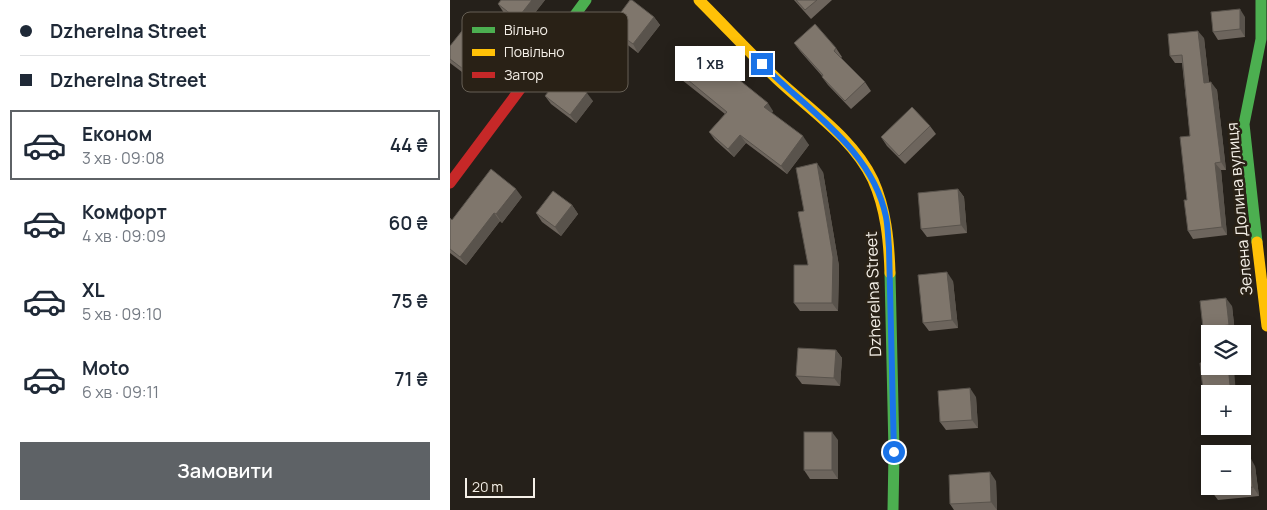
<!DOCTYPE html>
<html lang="uk">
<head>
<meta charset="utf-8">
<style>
  :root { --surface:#fff; --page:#f2f2f3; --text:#1f2937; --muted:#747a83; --line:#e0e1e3; --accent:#5e6266 }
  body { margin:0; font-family:Manrope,sans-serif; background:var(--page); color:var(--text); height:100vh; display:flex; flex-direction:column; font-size:19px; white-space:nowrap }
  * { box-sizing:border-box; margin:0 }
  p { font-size:16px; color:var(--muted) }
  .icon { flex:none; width:28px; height:28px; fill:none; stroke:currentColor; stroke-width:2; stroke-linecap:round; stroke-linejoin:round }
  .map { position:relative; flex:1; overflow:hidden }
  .sheet { display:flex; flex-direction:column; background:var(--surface); width:450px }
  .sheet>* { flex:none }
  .banner { display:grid; align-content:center; height:110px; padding:0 20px; background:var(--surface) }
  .controls { position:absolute; left:751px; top:325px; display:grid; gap:10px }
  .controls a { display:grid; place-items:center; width:50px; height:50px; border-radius:0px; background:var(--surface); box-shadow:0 2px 12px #0003; font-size:25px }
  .scale { position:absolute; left:15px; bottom:12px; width:70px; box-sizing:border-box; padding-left:5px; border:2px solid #f5f0e8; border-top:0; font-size:14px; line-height:18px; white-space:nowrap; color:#f5f0e8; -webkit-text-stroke:4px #292116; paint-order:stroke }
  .end { position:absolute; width:22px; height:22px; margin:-11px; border:6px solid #1a73e8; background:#fff; box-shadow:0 0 0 2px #fff }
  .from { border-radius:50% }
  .bubble { position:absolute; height:35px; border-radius:0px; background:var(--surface); box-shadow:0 2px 12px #0003; font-size:16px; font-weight:600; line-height:35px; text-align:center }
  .banner b { display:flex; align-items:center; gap:18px; height:48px; font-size:19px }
  .banner b+b { border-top:1px solid var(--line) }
  .banner i { width:12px; height:12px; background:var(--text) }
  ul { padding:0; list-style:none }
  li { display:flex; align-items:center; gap:15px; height:70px; margin:0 10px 8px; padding:0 10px; border:2px solid transparent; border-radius:0px }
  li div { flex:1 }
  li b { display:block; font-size:19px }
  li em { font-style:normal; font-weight:600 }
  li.current { border-color:var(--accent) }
  li>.icon { width:45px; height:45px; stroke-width:1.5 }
  .button { display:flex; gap:10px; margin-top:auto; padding:10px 20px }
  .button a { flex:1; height:58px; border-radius:0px; background:var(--accent); color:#fff; font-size:20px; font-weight:600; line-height:58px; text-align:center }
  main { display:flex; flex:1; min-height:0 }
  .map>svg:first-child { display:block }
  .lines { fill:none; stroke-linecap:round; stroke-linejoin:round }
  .fast { stroke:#4caf50; stroke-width:11 }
  .slow { stroke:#ffc107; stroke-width:11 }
  .jam { stroke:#c62828; stroke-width:11 }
  .wall { fill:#6d655d }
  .shaded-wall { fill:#59534c }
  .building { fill:#7f766c; stroke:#59534c }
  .route { stroke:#1a73e8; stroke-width:6 }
  .labels { text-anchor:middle; stroke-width:5; stroke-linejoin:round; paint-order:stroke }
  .street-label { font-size:16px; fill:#f5f0e8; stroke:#292116 }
  .key { fill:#292116; stroke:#665f55; stroke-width:1 }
  .key-label { font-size:14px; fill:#f5f0e8 }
</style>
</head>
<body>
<main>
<section class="sheet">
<div class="banner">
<b><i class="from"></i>Dzherelna Street</b>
<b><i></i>Dzherelna Street</b>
</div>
<ul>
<li class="current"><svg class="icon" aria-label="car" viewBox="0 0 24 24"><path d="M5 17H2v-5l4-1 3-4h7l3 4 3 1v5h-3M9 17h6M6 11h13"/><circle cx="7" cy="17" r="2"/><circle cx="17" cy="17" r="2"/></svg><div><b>Економ</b><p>3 хв · 09:08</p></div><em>44 ₴</em></li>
<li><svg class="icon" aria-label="car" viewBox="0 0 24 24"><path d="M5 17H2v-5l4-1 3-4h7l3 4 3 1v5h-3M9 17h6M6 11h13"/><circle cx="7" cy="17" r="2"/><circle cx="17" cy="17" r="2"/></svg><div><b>Комфорт</b><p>4 хв · 09:09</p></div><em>60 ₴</em></li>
<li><svg class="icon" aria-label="car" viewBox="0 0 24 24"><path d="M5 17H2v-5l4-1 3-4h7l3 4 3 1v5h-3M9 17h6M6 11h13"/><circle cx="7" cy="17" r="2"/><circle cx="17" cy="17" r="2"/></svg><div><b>XL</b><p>5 хв · 09:10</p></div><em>75 ₴</em></li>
<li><svg class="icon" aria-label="car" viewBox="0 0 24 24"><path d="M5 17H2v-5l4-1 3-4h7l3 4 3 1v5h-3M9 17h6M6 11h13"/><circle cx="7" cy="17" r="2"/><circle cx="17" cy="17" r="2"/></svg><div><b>Moto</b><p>6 хв · 09:11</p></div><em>71 ₴</em></li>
</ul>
<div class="button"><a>Замовити</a></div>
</section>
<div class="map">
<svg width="817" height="510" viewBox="0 0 817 510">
  <rect width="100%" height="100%" fill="#25201a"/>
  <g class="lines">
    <g class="fast">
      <path d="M97 53 136 0"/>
      <path d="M807 242 794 124 811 39V0"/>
      <path d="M440 273 444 452 443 510"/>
    </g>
    <g class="slow">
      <path d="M249 0C275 26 300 53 327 79 360 110 403 138 423 180 436 209 439 241 440 273"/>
      <path d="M807 242 817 326"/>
    </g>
    <path class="jam" d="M0 183 97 53"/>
  </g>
  <g class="wall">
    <path d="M95 0 73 28 54 13 48 4Z"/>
    <path d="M344 0H382L361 19Z"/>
    <path d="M204 17 210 25 188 53 165 35 160 27Z"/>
    <path d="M795 17V37L768 40 763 32Z"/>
    <path d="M754 38 759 83 767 90 776 170H771L777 235 743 239 738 231 740 136 732 63H725L720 56Z"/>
    <path d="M344 43 386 48 392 57 391 58 415 82 421 91 401 109 378 85 372 77V76L350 51Z"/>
    <path d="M0 46 53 59 32 87 0 63Z"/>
    <path d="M227 71 323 111 322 113 359 145 337 174 296 143 284 157 265 140 259 132 275 114 232 80Z"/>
    <path d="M95 96 143 101 126 123 101 104Z"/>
    <path d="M480 126 486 134 455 164 437 146 431 137Z"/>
    <path d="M373 172 389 266 388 311H350L344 303 358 265 354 211Z"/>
    <path d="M508 189 514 197 517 233 477 237 471 229Z"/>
    <path d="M72 197 52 223 50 221 16 265 0 253V218L2 220Z"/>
    <path d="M122 205 128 214 111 236 92 222 86 213Z"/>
    <path d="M503 281 508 328 479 331 473 323Z"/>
    <path d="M782 306 785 333 760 334V336H758L753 328Z"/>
    <path d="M386 350 392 358 390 386 352 384 346 376Z"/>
    <path d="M784 369 760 394V407L754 399Z"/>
    <path d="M526 397 528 428 496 430 490 422Z"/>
    <path d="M388 440V479H360L354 470Z"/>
    <path d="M805 466 809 496 768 500 762 492Z"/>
    <path d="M546 481 547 510H504L500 504Z"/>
  </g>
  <g class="shaded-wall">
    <path d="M82 0H95L73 28 67 19Z"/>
    <path d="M790 9 795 17V37L790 29Z"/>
    <path d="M204 17 210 25 188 53 183 44Z"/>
    <path d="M748 31 754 38 760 91 754 83Z"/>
    <path d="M47 51 53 59 32 87 26 79Z"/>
    <path d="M761 82 767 90 776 170 771 162Z"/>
    <path d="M137 93 143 101 126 123 120 115Z"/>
    <path d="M318 103 323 111 320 115 314 107Z"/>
    <path d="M290 135 296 143 284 157 278 149Z"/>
    <path d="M353 136 359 145 337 174 331 166Z"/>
    <path d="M367 163 373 172 389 266 388 311 382 303Z"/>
    <path d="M765 163 771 170 777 235 772 227Z"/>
    <path d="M66 189 72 197 52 223 46 214Z"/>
    <path d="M508 189 514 197 517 233 511 225Z"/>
    <path d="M122 205 128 214 111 236 105 227Z"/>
    <path d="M44 213 50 221 16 265 10 257Z"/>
    <path d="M497 272 503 281 508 328 502 320Z"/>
    <path d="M776 298 782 306 785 333 779 325Z"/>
    <path d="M386 350 392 358 390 386 384 378Z"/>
    <path d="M778 366H782L784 369 786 394H781Z"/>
    <path d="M520 388 526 397 528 428 522 420Z"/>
    <path d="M382 432 388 440V479L382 470Z"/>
    <path d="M800 457 805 466 809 496 803 487Z"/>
    <path d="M540 472 546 481 547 510 541 502Z"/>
  </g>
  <g class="building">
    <path d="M51 0H82L67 19 48 4Z"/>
    <path d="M180 0H182L204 17 183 44 160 27Z"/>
    <path d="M346 0H367L355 10Z"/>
    <path d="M790 9V29L763 32 761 12Z"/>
    <path d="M365 24 386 48 384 51 415 82 395 101 372 77 373 75 344 43Z"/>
    <path d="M15 27 47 51 26 79 0 59V46Z"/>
    <path d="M748 31 754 83 761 82 771 162 765 163 772 227 738 231 734 200H737L730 137 740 136 732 55 720 56 718 34Z"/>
    <path d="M247 46 318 103 314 107 353 136 331 166 290 135 278 149 259 132 277 112 227 71Z"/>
    <path d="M112 74 137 93 120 115 95 96Z"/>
    <path d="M462 107 480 126 449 156 431 137Z"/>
    <path d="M367 163 383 257 382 303H344V265H358L348 212 354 211 346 168Z"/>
    <path d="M41 169 66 189 46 214 44 213 10 257 0 249V218L2 220Z"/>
    <path d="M508 189 511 225 471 229 468 193Z"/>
    <path d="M103 191 122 205 105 227 86 213Z"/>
    <path d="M497 272 502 320 473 323 468 275Z"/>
    <path d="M776 298 779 325 753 328 750 301Z"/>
    <path d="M348 348 386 350 384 378 346 376Z"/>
    <path d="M760 362V366H778L781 394H760V398L754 399 750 363Z"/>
    <path d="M520 388 522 420 490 422 488 391Z"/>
    <rect x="354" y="432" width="28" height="38"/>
    <path d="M800 457 803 487 762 492 761 486H792V458Z"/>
    <path d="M540 472 541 502 500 504 499 475Z"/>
  </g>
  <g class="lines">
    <path class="route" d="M312 64C358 111 422 149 436 217 438 227 438 238 439 248L444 452"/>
  </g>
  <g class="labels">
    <g class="street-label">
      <text transform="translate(789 209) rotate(-95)" y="6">Зелена Долина вулиця</text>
      <text transform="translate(423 294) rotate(-92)" y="6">Dzherelna Street</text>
    </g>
  </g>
  <rect x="12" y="12" width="166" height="80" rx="8" class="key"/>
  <rect x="22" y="27" width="23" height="6" fill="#4caf50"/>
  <rect x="22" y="49" width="23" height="7" fill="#ffc107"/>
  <rect x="22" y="72" width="23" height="6" fill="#c62828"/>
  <g class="key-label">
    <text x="54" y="35">Вільно</text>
    <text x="54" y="57">Повільно</text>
    <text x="54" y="80">Затор</text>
  </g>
</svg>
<div class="controls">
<a><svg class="icon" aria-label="layers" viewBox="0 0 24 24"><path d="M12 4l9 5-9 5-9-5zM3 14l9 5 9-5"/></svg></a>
<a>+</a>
<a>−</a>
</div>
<div class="scale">20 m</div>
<i class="end from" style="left:444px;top:452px"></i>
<i class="end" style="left:312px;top:64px"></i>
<div class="bubble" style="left:225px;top:46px;width:70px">1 хв</div>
</div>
</main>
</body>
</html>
